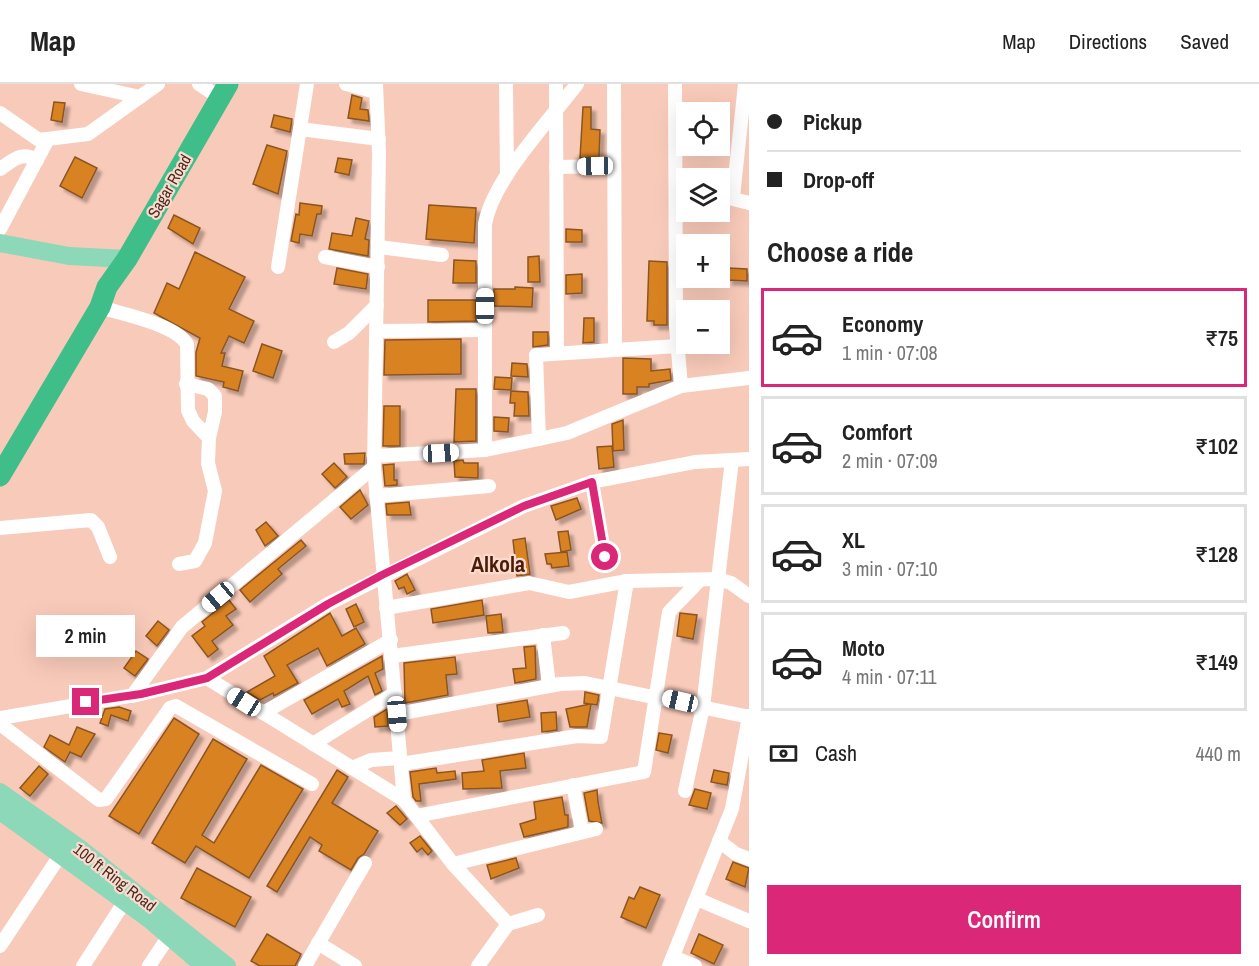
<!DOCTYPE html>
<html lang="en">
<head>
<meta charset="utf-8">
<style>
  :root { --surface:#fff; --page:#f2f2f2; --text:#222; --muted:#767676; --line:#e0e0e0; --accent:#db2777 }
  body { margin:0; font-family:"Archivo Narrow",sans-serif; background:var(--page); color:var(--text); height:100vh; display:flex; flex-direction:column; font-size:22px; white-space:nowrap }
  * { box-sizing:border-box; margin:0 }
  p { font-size:20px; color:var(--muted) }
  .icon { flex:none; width:33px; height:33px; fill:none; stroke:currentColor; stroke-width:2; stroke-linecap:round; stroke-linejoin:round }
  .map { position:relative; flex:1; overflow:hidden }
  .panel { display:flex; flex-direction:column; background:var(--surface); width:510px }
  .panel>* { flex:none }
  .hud { display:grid; align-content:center; height:132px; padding:0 18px; background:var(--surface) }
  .controls { position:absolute; left:676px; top:18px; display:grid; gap:12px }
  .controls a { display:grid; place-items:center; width:54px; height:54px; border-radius:0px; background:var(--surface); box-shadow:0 6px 24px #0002; font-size:30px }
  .end { position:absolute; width:27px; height:27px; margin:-14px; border:8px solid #db2777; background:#fff; box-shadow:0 0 0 3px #fff }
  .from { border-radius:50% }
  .bubble { position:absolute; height:42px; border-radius:0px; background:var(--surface); box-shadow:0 6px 24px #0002; font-size:20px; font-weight:600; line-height:42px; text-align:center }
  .car { position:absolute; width:18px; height:36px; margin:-18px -9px; border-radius:8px; box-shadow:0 0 4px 2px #0007; background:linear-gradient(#fff 24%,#345 0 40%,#fff 0 76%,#345 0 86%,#fff 0) }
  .hud b { display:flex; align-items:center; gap:21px; height:57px; font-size:22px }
  .hud b+b { border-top:2px solid var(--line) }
  .hud i { width:15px; height:15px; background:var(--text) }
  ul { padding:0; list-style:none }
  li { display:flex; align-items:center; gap:18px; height:99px; margin:0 12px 9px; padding:0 6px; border:3px solid var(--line); border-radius:0px }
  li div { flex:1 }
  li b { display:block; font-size:22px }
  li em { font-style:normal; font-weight:600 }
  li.active { border-color:var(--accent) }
  li>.icon { width:54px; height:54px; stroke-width:1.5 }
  h2 { padding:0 18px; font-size:27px; line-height:72px }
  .pay { display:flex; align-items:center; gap:15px; height:66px; padding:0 18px; font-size:22px }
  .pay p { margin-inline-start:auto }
  .button { display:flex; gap:12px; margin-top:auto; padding:12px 18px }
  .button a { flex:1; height:69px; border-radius:0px; background:var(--accent); color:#fff; font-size:24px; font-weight:600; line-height:69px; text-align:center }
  header { display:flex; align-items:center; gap:36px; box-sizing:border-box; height:84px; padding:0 30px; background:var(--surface); border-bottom:2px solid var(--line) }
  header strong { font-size:28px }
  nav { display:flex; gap:33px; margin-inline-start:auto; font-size:21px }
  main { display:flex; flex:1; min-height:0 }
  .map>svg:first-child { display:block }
  .building { fill:#d98222; stroke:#8a5521; stroke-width:1.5; filter:url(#shadow) }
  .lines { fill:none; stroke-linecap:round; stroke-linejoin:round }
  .minor { stroke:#fff; stroke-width:14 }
  .major { stroke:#8cd8b9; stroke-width:18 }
  .highway { stroke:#3fbe8a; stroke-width:21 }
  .route { stroke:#db2777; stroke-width:8 }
  .labels { text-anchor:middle; stroke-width:4.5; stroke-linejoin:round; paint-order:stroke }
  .street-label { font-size:16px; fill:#492c20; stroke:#fbdbcf }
  .district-label { font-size:22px; font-weight:bold; fill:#4a1b07; stroke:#fbdbcf }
</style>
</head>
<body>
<header>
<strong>Map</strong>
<nav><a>Map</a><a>Directions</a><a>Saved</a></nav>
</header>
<main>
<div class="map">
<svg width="749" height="882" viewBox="0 0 749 882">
  <defs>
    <filter id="shadow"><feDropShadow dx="4.5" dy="4.5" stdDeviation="1.5" flood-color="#0004"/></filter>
  </defs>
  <rect width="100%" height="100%" fill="#f8cab9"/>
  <g class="building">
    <path d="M352 11 362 14 360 25 368 26 369 37 348 34Z"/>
    <path d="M54 18 65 19 62 38 51 36Z"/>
    <path d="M583 23H591V45L600 46 599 73 580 74Z"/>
    <path d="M274 31 292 35 290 48 271 43Z"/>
    <path d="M267 61 287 67 278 110 253 100Z"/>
    <path d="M75 73 97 84 82 114 60 102Z"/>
    <path d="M338 74 352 76 349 91 335 88Z"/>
    <path d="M300 119 322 122 321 130H317L312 152 300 150 299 159 291 157 296 130 299 131Z"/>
    <path d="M429 121 476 124 474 159 426 155Z"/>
    <path d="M174 131 200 144 193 160 168 144Z"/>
    <path d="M356 134 369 137 365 155 369 156 368 172 329 165 332 149 352 152Z"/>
    <path d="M566 145 582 146V158H566Z"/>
    <path d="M195 168 245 193 229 225 254 237 244 259 229 252 221 269H225L222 282 243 287 238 307 223 303 224 298 196 292V268L200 254 154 229 167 199 179 205Z"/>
    <path d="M539 172 540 198H528V173Z"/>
    <path d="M454 176 476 177V199H453Z"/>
    <path d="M649 177 667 178V241H654V237H647Z"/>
    <path d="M337 184 368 190 366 205 334 200Z"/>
    <path d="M728 184 747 185V197L728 196Z"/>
    <path d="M582 190V209L566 210V191Z"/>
    <path d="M515 203 533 204 532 223 494 222V205H515Z"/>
    <path d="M428 216H476V237L428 238Z"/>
    <path d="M584 234H594V258L583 259Z"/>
    <path d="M533 248H548V261L533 263Z"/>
    <path d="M461 255V290L384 291 385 256Z"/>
    <path d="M262 260 282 267 273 294 253 287Z"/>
    <path d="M623 274 651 275V287L670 285 671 296 649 300V303H637V310H623Z"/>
    <path d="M512 279 527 280 528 293 511 292Z"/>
    <path d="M495 293 512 294 511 306 494 305Z"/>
    <path d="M456 305H476V357L454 358Z"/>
    <path d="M511 307 528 308 529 332H514L515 319H510Z"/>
    <path d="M384 322H400V362H383Z"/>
    <path d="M494 333 509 334 508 348 494 347Z"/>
    <path d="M623 336 624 366 613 367 612 340Z"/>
    <path d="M612 362 614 383 599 385 597 363Z"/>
    <path d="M365 369 364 380H345L344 370Z"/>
    <path d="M463 376 464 379H478V394L455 393 454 377Z"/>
    <path d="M334 379 347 393 335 404 322 390Z"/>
    <path d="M394 380V396H397V401L385 402 383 381Z"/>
    <path d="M360 406 368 421 351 435 340 423Z"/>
    <path d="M577 414 581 425 556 436 551 422Z"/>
    <path d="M409 418 411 431H387L386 420Z"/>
    <path d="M266 438 278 452 265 462 256 446Z"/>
    <path d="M568 447 571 466 561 468 558 448Z"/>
    <path d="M525 454 530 490 517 492 513 456Z"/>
    <path d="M301 456 306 462 278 485 282 490 250 518 240 506Z"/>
    <path d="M567 468 569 482 552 484 551 480H547L545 470Z"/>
    <path d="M407 490 415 506 407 510 404 503 399 505 395 497Z"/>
    <path d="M229 516 236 525 226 532 233 541 212 557 218 565 208 573 192 552 205 542 202 538Z"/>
    <path d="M482 516 484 531 433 539 431 525Z"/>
    <path d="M356 520 364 538 354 543 346 525Z"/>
    <path d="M330 529 342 552 356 544 365 560 327 582 318 564 287 581 298 599 274 612 273 609 260 616 247 608 275 592 264 572Z"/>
    <path d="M680 529 697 531 693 555 677 552Z"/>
    <path d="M501 530 503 548 488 549 486 532Z"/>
    <path d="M158 537 169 546 157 562 146 552Z"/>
    <path d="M535 562 536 595 515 599 513 585 526 584 524 563Z"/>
    <path d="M136 567 148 575 135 592 124 584Z"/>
    <path d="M382 572 383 585 375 589 382 607 375 611 368 592 344 607 350 620 342 623 338 615 312 630 304 616Z"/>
    <path d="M455 573 457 590 446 591 448 611 405 619 404 579Z"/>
    <path d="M585 608 599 611 597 621 591 620 587 643H570L566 625 590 620 584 619Z"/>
    <path d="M527 616 530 633 499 638 497 621Z"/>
    <path d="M119 623 131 627 128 637 111 631 108 642 100 639 105 625Z"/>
    <path d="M387 625 388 642 375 643 374 633Z"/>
    <path d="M556 628 557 646 542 648 541 629Z"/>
    <path d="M174 634 199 650 139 750 109 732Z"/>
    <path d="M77 643 95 650 81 673 70 668 65 678 44 663 50 651 69 661Z"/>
    <path d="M659 649 672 651 668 669 656 666Z"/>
    <path d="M213 655 247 675 202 751 214 759 261 681 303 705 249 794 196 762 185 779 152 759Z"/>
    <path d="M524 669 526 684 500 687 502 704 463 705 462 689 484 687 482 676Z"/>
    <path d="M39 682 48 690 30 712 20 704Z"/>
    <path d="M436 684 437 689 455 687 456 695 419 700 421 717H416L413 713 410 688Z"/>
    <path d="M337 686 348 693 332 719 378 747 364 770 358 774 351 786 319 767 322 761 310 753 277 808 267 802Z"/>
    <path d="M714 686 729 689 727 701 711 698Z"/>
    <path d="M695 705 711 709 707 725 689 721Z"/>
    <path d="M597 706 598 718 602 739 589 737 584 709Z"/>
    <path d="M562 713 565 731H568V743L524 753 520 740 536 735 534 718Z"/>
    <path d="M396 722 407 735 400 741 387 729Z"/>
    <path d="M420 752 432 767 428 771 422 764 417 768 410 759Z"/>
    <path d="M516 774 519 784 491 795 487 781Z"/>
    <path d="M733 778 749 784 745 803 726 795Z"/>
    <path d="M197 784 251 813 235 843 181 814Z"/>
    <path d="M640 803 660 811 646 844 621 833 629 813 634 815Z"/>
    <path d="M267 850 301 870 295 882H260L251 877Z"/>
    <path d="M699 850 723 861 714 880 691 869Z"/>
  </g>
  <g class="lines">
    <g class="minor">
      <path d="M81 0 140 13"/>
      <path d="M199 0 220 14"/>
      <path d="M346 0 376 8"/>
      <path d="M376 0 379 69 374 383 404 716"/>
      <path d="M506 0 507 91"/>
      <path d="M556 0 557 269"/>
      <path d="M614 0 615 265"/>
      <path d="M675 0 676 243 681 302"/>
      <path d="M0 29 39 56 88 50 158 0"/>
      <path d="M300 45 379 55"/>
      <path d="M556 83 614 82"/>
      <path d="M0 85C14 76 21 67 37 76"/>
      <path d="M733 115 749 119"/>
      <path d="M720 117 733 113 745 0"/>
      <path d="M0 145 48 55"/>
      <path d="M379 163 442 171"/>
      <path d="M325 173 378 183"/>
      <path d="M278 183 307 0"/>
      <path d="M100 223C122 230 175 240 187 260L188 326 193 337 209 354 208 379 215 407 205 459 195 477 179 480"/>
      <path d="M377 247 485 246"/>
      <path d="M334 258 349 249 377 221"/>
      <path d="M186 300 208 305 215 312V328L209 354"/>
      <path d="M539 355 536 271 678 262"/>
      <path d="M485 366V140C493 95 549 37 577 0"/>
      <path d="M374 372 485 366 539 355 567 349 681 302 749 294"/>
      <path d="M592 398 605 473"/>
      <path d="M376 412 489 402"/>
      <path d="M0 444 91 436 98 443 110 473"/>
      <path d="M386 524 529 499 569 508 627 497 717 495 731 499 749 512"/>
      <path d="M543 551 549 602"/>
      <path d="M392 572 563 549"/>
      <path d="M207 594 404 716 453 780 508 840"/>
      <path d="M132 612 182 543 374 383"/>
      <path d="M263 629 391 556"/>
      <path d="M397 630 560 600 585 599 749 633"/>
      <path d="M0 634 141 610 207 594 328 520 524 422 592 398 695 378 749 375"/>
      <path d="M0 640 99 716 106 715 170 624 176 622 312 700"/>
      <path d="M313 660 395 609"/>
      <path d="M401 680 577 652 601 653 627 497"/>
      <path d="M352 684 371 676 400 674"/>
      <path d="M573 701 582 747"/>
      <path d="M685 707 703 623 732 376"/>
      <path d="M416 732 644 688 669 528 700 496"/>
      <path d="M719 757 736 770 749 775"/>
      <path d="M453 780 596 745"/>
      <path d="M697 815 749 837"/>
      <path d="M318 859 355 882"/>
      <path d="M0 862 61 770"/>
      <path d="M673 873 695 882"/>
      <path d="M83 882 125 817"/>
      <path d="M149 882 169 852"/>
      <path d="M305 882 365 779"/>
      <path d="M478 882 508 840 538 831"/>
      <path d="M669 882 732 725 749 632"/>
    </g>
    <g class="major">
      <path d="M0 159 69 172 127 175"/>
      <path d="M0 708 78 763 227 882"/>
      <path d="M0 727 149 835 204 882"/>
    </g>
    <path class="highway" d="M0 392 100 223 107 203 127 175 228 0"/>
  </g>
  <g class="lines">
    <path class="route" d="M86 618 141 610 207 594 328 520 382 491 524 422 592 398 605 473"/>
  </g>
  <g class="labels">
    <g class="street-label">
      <text transform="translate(169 102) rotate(-60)" y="6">Sagar Road</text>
      <text transform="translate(115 793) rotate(38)" y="6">100 ft Ring Road</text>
    </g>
    <g class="district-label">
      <text x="498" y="488">Alkola</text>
    </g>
  </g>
</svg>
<div class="controls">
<a><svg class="icon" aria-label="locate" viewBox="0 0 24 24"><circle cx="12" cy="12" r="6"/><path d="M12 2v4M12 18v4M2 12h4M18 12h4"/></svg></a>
<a><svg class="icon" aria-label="layers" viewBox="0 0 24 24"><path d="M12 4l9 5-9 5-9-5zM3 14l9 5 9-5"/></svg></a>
<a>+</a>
<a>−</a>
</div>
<i class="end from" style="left:605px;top:473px"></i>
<i class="end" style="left:86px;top:618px"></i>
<div class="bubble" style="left:36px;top:531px;width:99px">2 min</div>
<i class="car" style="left:595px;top:82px;rotate:269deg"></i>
<i class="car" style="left:485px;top:222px;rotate:0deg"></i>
<i class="car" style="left:441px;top:369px;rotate:87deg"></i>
<i class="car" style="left:218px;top:513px;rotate:230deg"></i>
<i class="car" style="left:680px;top:617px;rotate:283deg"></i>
<i class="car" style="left:244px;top:618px;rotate:302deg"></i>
<i class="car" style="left:397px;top:630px;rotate:175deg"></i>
</div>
<section class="panel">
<div class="hud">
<b><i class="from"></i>Pickup</b>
<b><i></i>Drop-off</b>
</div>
<h2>Choose a ride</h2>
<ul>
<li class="active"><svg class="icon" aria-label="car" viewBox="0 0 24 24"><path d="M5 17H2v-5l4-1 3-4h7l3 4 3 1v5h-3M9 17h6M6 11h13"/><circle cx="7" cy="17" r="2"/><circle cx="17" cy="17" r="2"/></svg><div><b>Economy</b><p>1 min · 07:08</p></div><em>₹75</em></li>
<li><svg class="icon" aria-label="car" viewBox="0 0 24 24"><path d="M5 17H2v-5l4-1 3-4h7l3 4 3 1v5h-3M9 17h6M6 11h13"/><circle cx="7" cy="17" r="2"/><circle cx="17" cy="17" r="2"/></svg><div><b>Comfort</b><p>2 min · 07:09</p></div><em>₹102</em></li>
<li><svg class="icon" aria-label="car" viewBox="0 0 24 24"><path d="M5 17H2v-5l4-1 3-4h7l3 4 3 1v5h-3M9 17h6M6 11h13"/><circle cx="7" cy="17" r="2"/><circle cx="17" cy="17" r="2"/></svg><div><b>XL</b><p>3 min · 07:10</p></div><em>₹128</em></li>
<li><svg class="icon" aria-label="car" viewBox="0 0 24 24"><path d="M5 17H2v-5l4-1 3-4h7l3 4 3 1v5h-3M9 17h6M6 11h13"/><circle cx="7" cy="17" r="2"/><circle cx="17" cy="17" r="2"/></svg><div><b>Moto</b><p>4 min · 07:11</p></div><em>₹149</em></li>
</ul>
<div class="pay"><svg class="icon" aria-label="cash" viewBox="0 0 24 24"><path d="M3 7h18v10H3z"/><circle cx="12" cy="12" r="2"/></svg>Cash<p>440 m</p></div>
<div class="button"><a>Confirm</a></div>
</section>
</main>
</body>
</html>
